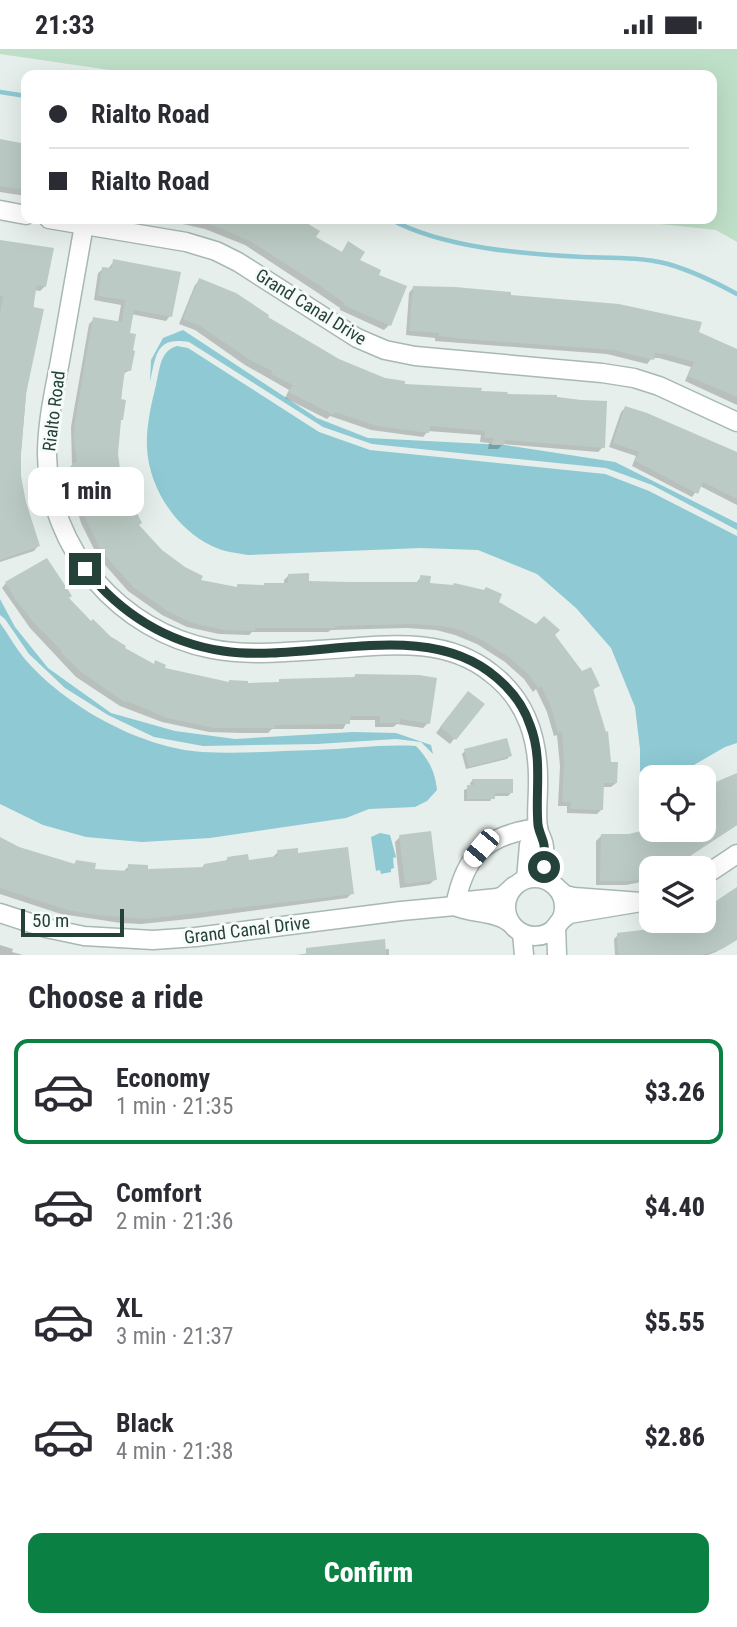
<!DOCTYPE html>
<html lang="en">
<head>
<meta charset="utf-8">
<style>
  :root { --surface:#fff; --page:#f7f7f7; --text:#2b2b33; --muted:#7c7c81; --line:#e1e1e2; --accent:#0b8043 }
  body { margin:0; font-family:"Roboto Condensed",sans-serif; background:var(--page); color:var(--text); height:100vh; display:flex; flex-direction:column; font-size:26px; white-space:nowrap }
  * { box-sizing:border-box; margin:0 }
  p { font-size:23px; color:var(--muted) }
  .icon { flex:none; width:38px; height:38px; fill:none; stroke:currentColor; stroke-width:2; stroke-linecap:round; stroke-linejoin:round }
  .map { position:relative; height:906px; overflow:hidden }
  .side { display:flex; flex-direction:column; background:var(--surface); flex:1 }
  .side>* { flex:none }
  .top-card { position:absolute; left:21px; top:21px; width:696px; height:154px; border-radius:14px; box-shadow:0 7px 28px #0002; display:grid; align-content:center; height:154px; padding:0 28px; background:var(--surface) }
  .tools { position:absolute; left:639px; top:716px; display:grid; gap:14px }
  .tools a { display:grid; place-items:center; width:77px; height:77px; border-radius:14px; background:var(--surface); box-shadow:0 7px 28px #0002; font-size:35px }
  .scale { position:absolute; left:21px; bottom:18px; width:103px; box-sizing:border-box; padding-left:7px; border:4px solid #24423a; border-top:0; font-size:19px; line-height:24px; white-space:nowrap; color:#24423a; -webkit-text-stroke:5px #f7fbf9; paint-order:stroke }
  .end { position:absolute; width:32px; height:32px; margin:-16px; border:9px solid #24423a; background:#fff; box-shadow:0 0 0 4px #fff }
  .from { border-radius:50% }
  .bubble { position:absolute; height:49px; border-radius:14px; background:var(--surface); box-shadow:0 7px 28px #0002; font-size:23px; font-weight:800; line-height:49px; text-align:center }
  .car { position:absolute; width:21px; height:42px; margin:-21px -10px; border-radius:9px; box-shadow:0 0 5px 2px #0007; background:linear-gradient(#fff 24%,#345 0 40%,#fff 0 76%,#345 0 86%,#fff 0) }
  .top-card b { display:flex; align-items:center; gap:24px; height:66px; font-size:26px }
  .top-card b+b { border-top:2px solid var(--line) }
  .top-card i { width:18px; height:18px; background:var(--text) }
  ul { padding:0; list-style:none }
  li { display:flex; align-items:center; gap:21px; height:105px; margin:0 14px 10px; padding:0 14px; border:4px solid transparent; border-radius:14px }
  li div { flex:1 }
  li b { display:block; font-size:26px }
  li em { font-style:normal; font-weight:800 }
  li.on { border-color:var(--accent) }
  li>.icon { width:63px; height:63px; stroke-width:1.5 }
  h2 { padding:0 28px; font-size:32px; line-height:84px }
  .button { display:flex; gap:14px; margin-top:auto; padding:14px 28px }
  .button a { flex:1; height:80px; border-radius:14px; background:var(--accent); color:#fff; font-size:28px; font-weight:800; line-height:80px; text-align:center }
  .status { display:flex; justify-content:space-between; align-items:center; height:49px; padding:0 35px; background:var(--surface); direction:ltr }
  .status svg { height:19px; fill:currentColor }
  .map>svg:first-child { display:block }
  .green { fill:#bfe0c8 }
  .water { fill:#8ec9d4 }
  .shadow { fill:#0003 }
  .lines { fill:none; stroke-linecap:round; stroke-linejoin:round }
  .stream { stroke:#8ec9d4; stroke-width:4.5 }
  .building { fill:#bbcac4 }
  .minor-casing { stroke:#a8b8b2; stroke-width:21 }
  .minor { stroke:#fff; stroke-width:18 }
  .route { stroke:#24423a; stroke-width:9 }
  .labels { text-anchor:middle; stroke-width:6; stroke-linejoin:round; paint-order:stroke }
  .street-label { font-size:18px; fill:#24423a; stroke:#f7fbf9 }
</style>
</head>
<body>
<div class="status"><b>21:33</b><svg viewBox="0 0 49 12"><path d="M0 12V9h3v3zM5 12V6h3v6zM10 12V3h3v9zM15 12V0h3v12zM26 1h20v11H26zM47 4h2v5h-2z"/></svg></div>
<div class="map">
<svg width="737" height="906" viewBox="0 0 737 906">
  <rect width="100%" height="100%" fill="#e6efeb"/>
  <path class="green" d="M0 0H737V193L716 181 613 170H712V26H144L0 5Z"/>
  <g class="water">
    <path d="M183 281 317 369 368 389 505 396 615 413 737 474V481L652 436 606 419 372 395 323 378 189 293C156 287 156 306 150 333L151 311 163 289Z"/>
    <path d="M177 297 188 299 319 383 370 401 605 425 649 442 737 487V694L725 698 673 728H651V731H647L640 722V700L635 658 611 599 576 559 537 525 478 501 421 499 248 506C236 504 224 503 212 497 176 480 149 439 147 399 146 378 151 356 156 336 160 319 160 302 177 297Z"/>
    <path d="M0 550 15 578 48 619 111 664 175 682 235 690 353 683 396 684 431 696 433 705 421 693 396 690 317 695 203 697 154 688 108 666 65 639 29 605 5 570 0 566Z"/>
    <path d="M0 574C8 585 15 598 24 609 65 657 140 699 203 703 240 705 278 702 315 701 349 700 382 695 416 697 429 711 435 722 437 741L427 752 415 758 369 760 346 769 210 789 142 793 86 788 43 776 0 755Z"/>
    <path d="M380 784 390 786 396 808 393 809 394 819 391 820V823L381 825 380 821 376 822 371 788Z"/>
  </g>
  <g class="shadow">
    <path d="M0 91 26 95V147L0 143Z"/>
    <path d="M160 170H297L317 183 314 189 341 204 348 195 358 212 376 227 404 238 389 276 384 281 340 261V259L315 242 245 196 205 180Z"/>
    <path d="M0 192 45 237 40 242 35 241 19 427 24 453 38 497 34 502 0 513Z"/>
    <path d="M114 212 170 267 166 272 131 265 128 286 130 321 123 325 117 405 119 428 129 460 138 477 161 503 199 532 235 540 238 537 284 536V531L289 526 308 533 416 534 421 528 428 536 497 553 553 585 581 624 598 636 593 641 609 715 616 734 611 738H602V760L597 765 567 764V757H558L560 717 557 686 554 687 547 663 536 640 533 643 524 630 505 613 477 595 455 586 436 581 407 579 331 581 328 583H252L249 586 219 585 187 578 162 566 128 542 98 508 81 474 69 433 68 420 72 416 71 378 89 275 94 270 118 274 121 256 94 251 98 224 103 220H108Z"/>
    <path d="M200 231 338 311 403 337 480 343 603 398 598 403 503 395 498 400H488L489 394 480 393 481 386 428 382 423 388 371 381 330 367 327 370 285 349 289 341 245 316 195 281 179 275 195 236Z"/>
    <path d="M413 239 509 248 697 284 737 301V356L685 332 691 318 659 309H652L647 315 607 305 435 292V289L406 286 409 244Z"/>
    <path d="M625 359 737 405V456L700 437 692 448 632 417 636 407 609 398 621 363Z"/>
    <path d="M6 534 67 549 91 574 123 600 153 616 156 613 163 620 202 631 246 636 352 630 355 627 428 674 423 679 397 675 393 678H375V671H348L343 680H272L268 684H242L209 683 162 673 120 657 76 628 30 579 2 539Z"/>
    <path d="M463 649 482 655 450 695 436 684Z"/>
    <path d="M465 702 510 707 507 710 466 720 462 705Z"/>
    <path d="M737 726V776L680 813 669 819H651V831L626 836H596V792L601 787H630L647 783 645 778 651 772V780H704V739Z"/>
    <path d="M473 731 511 744 508 747H493L490 752H464V741L471 738 470 734Z"/>
    <path d="M400 788 435 830 430 835 400 839 395 793Z"/>
    <path d="M0 790 42 808 73 816 76 813 93 822H124L129 817 146 822 201 820 204 816 224 814 228 809 247 813 273 808 278 803 297 806 352 844 347 849 198 869 141 875 121 874 61 865 0 845Z"/>
    <path d="M737 841V887L732 893 716 903 708 906H615L614 890 618 886 671 879 683 872H704V862Z"/>
    <path d="M0 896 13 900 12 903 23 906H0Z"/>
    <path d="M389 900V906H296L319 903Z"/>
  </g>
  <g class="lines">
    <g class="stream">
      <path d="M0 43 26 47"/>
      <path d="M390 170C443 199 523 205 583 208 611 209 641 208 668 215 692 222 715 233 737 245"/>
    </g>
  </g>
  <g class="building">
    <path d="M0 90 26 95V141L0 137Z"/>
    <path d="M198 170H300L320 182 316 188 342 203 348 192 365 203 360 211 381 221 379 226 407 237 391 277 343 256 344 254 320 237 250 192Z"/>
    <path d="M0 191 54 199 46 238 37 236 33 258 44 260 26 345 21 403V427L26 453 40 497 0 511V266L3 247H0Z"/>
    <path d="M113 210 181 223 172 268 134 261 130 284 136 285 133 301 135 302 131 322 125 321 121 350 126 351 123 371H121L118 405 121 427 130 457 133 456 142 474 139 476 162 501 185 518 203 527 201 531 237 538V535L264 536V534H288V525L309 524V532L350 533H420V526L431 527 430 534 453 536 454 534 484 541 486 538 502 545 499 553 536 575 544 567 560 581 555 586 582 622 591 618 600 637 593 640 606 683 608 682 611 713H618L617 734H604L603 761 570 760 571 753H562L564 711 562 683 558 684 551 658 541 637 538 639 529 626 510 609 482 591 460 581 442 577 412 575 335 577V579H255V582L224 581 192 574 167 562 133 538 102 503 85 469 73 428 72 414 77 413 74 392 75 372 93 268 122 273 125 251 98 247 102 218 112 219Z"/>
    <path d="M199 229 236 244 269 266 268 268 339 310 385 329 405 332V335L482 339 481 342 508 343 507 345 557 346V348L581 351 607 352 605 399 505 391 504 396H492L493 389H484L485 382 430 377 429 384 413 382 377 377 335 363 334 366 288 343 293 336 271 325 272 322 250 311 200 277 183 270Z"/>
    <path d="M413 237 455 238 511 243V246L619 255 702 273 699 283 737 300V348L688 327 694 313 665 305 655 304 654 311 613 301 464 290 439 287V284L409 282Z"/>
    <path d="M625 357 647 364 737 403V450L703 433 698 445 635 412 639 403 613 394Z"/>
    <path d="M47 509 72 547 69 549 91 572 93 570 110 587 126 597 125 599 154 615 155 611 166 616 165 619 229 633V631L248 632V634L279 633V630L355 628V625L419 626 437 629 430 675 400 670V674H380V667H350V675L275 676V679H214L167 669 127 652 126 654 81 623 61 604 62 602 34 574 15 550 5 533Z"/>
    <path d="M468 642 485 655 456 691 440 678Z"/>
    <path d="M507 689 512 707 469 718 464 700Z"/>
    <path d="M704 723 711 735 737 724V776L687 809 667 819H651V828L633 832H600L601 785H629L649 780H704Z"/>
    <path d="M472 730H513V744H495V750H467V736H474Z"/>
    <path d="M431 782 437 831 405 835 399 786Z"/>
    <path d="M0 788 19 798 75 815 76 811 96 814 95 820 128 822V815L148 816V820L204 818V815L228 811 227 808 248 805 249 811 278 807 277 801 298 799V804L348 798 354 845 147 870 97 866 67 861 0 839Z"/>
    <path d="M737 838V891L722 900 702 906H618L617 884 675 877 673 872H704V860Z"/>
    <path d="M385 890 386 906H306V899Z"/>
  </g>
  <g class="lines">
    <g class="minor-casing">
      <g id="minor">
        <path d="M0 161 26 166"/>
        <path d="M49 170 186 193 216 202 238 213 357 289 385 301 415 307 602 324 634 329 659 337 737 373"/>
        <path d="M84 176C76 221 68 267 60 312 54 343 47 374 47 406 49 501 120 582 212 600 247 607 283 603 318 601 376 598 441 584 491 624 528 652 539 692 538 736 538 750 536 766 538 779 539 786 544 791 544 799 545 812 542 823 551 834"/>
        <path d="M704 827 737 805"/>
        <circle cx="535" cy="858" r="29"/>
        <path d="M526 830 529 796 538 779"/>
        <path d="M556 838 565 846 574 848 641 853 569 865 559 873"/>
        <path d="M455 857C465 805 486 786 538 779"/>
        <path d="M455 857C471 865 497 862 510 874"/>
        <path d="M0 864 46 879 84 887 153 891 196 888 401 862 455 857 467 852 497 849 503 847 514 837"/>
        <path d="M556 877 557 906"/>
        <path d="M522 884 524 906"/>
      </g>
    </g>
    <use href="#minor" class="minor"/>
  </g>
  <g class="lines">
    <path class="route" d="M85 520C120 564 167 594 223 602 309 615 426 566 497 629 511 641 524 658 530 676 543 709 535 743 538 776 539 783 543 790 544 796 545 803 544 811 544 818"/>
  </g>
  <g class="labels">
    <g class="street-label">
      <text transform="translate(311 258) rotate(32)" y="6">Grand Canal Drive</text>
      <text transform="translate(54 362) rotate(-83)" y="6">Rialto Road</text>
      <text transform="translate(247 881) rotate(-7)" y="6">Grand Canal Drive</text>
    </g>
  </g>
</svg>
<div class="tools">
<a><svg class="icon" aria-label="locate" viewBox="0 0 24 24"><circle cx="12" cy="12" r="6"/><path d="M12 2v4M12 18v4M2 12h4M18 12h4"/></svg></a>
<a><svg class="icon" aria-label="layers" viewBox="0 0 24 24"><path d="M12 4l9 5-9 5-9-5zM3 14l9 5 9-5"/></svg></a>
</div>
<div class="scale">50 m</div>
<i class="end from" style="left:544px;top:818px"></i>
<i class="end" style="left:85px;top:520px"></i>
<div class="bubble" style="left:28px;top:418px;width:116px">1 min</div>
<i class="car" style="left:481px;top:799px;rotate:220deg"></i>
<div class="top-card">
<b><i class="from"></i>Rialto Road</b>
<b><i></i>Rialto Road</b>
</div>
</div>
<section class="side">
<h2>Choose a ride</h2>
<ul>
<li class="on"><svg class="icon" aria-label="car" viewBox="0 0 24 24"><path d="M5 17H2v-5l4-1 3-4h7l3 4 3 1v5h-3M9 17h6M6 11h13"/><circle cx="7" cy="17" r="2"/><circle cx="17" cy="17" r="2"/></svg><div><b>Economy</b><p>1 min · 21:35</p></div><em>$3.26</em></li>
<li><svg class="icon" aria-label="car" viewBox="0 0 24 24"><path d="M5 17H2v-5l4-1 3-4h7l3 4 3 1v5h-3M9 17h6M6 11h13"/><circle cx="7" cy="17" r="2"/><circle cx="17" cy="17" r="2"/></svg><div><b>Comfort</b><p>2 min · 21:36</p></div><em>$4.40</em></li>
<li><svg class="icon" aria-label="car" viewBox="0 0 24 24"><path d="M5 17H2v-5l4-1 3-4h7l3 4 3 1v5h-3M9 17h6M6 11h13"/><circle cx="7" cy="17" r="2"/><circle cx="17" cy="17" r="2"/></svg><div><b>XL</b><p>3 min · 21:37</p></div><em>$5.55</em></li>
<li><svg class="icon" aria-label="car" viewBox="0 0 24 24"><path d="M5 17H2v-5l4-1 3-4h7l3 4 3 1v5h-3M9 17h6M6 11h13"/><circle cx="7" cy="17" r="2"/><circle cx="17" cy="17" r="2"/></svg><div><b>Black</b><p>4 min · 21:38</p></div><em>$2.86</em></li>
</ul>
<div class="button"><a>Confirm</a></div>
</section>
</body>
</html>
